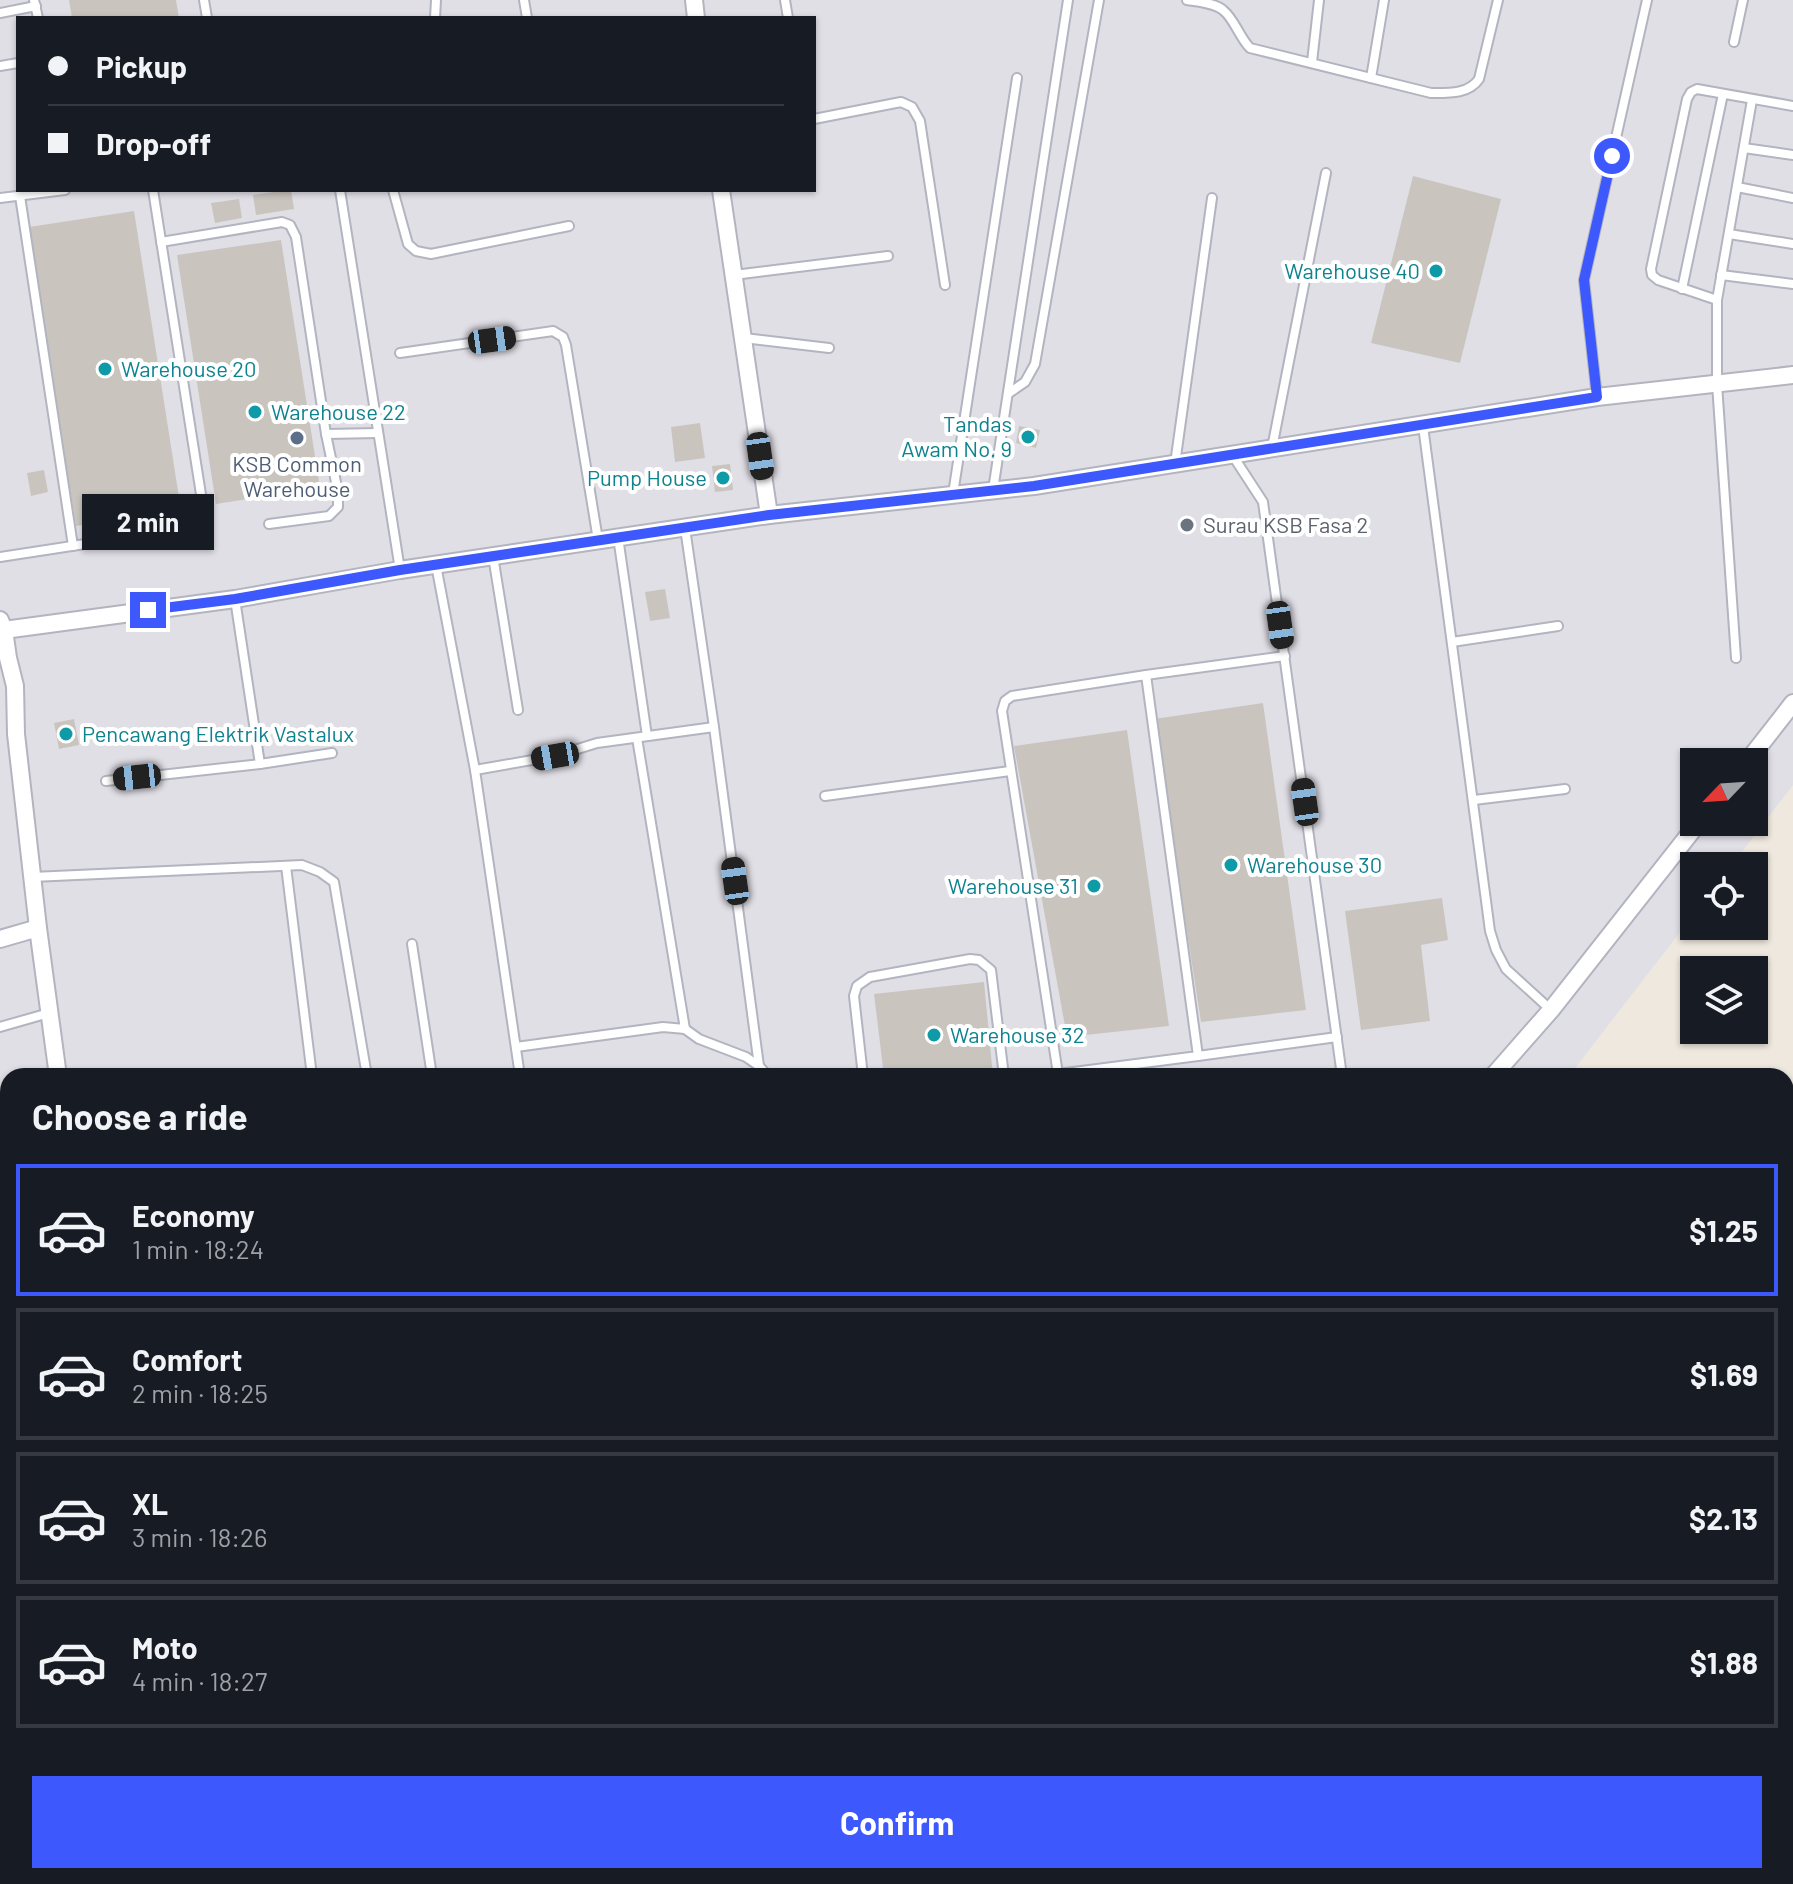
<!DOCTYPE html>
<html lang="en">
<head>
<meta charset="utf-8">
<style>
  :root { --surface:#171b24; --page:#20242c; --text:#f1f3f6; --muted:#9ea1a6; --line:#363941; --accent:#3d58fc }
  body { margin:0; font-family:Barlow,sans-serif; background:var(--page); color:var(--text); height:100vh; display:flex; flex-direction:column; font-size:30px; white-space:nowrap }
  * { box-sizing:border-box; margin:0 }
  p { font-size:26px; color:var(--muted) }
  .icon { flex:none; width:44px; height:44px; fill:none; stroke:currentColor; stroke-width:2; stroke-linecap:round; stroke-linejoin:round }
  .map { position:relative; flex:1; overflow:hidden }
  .panel { position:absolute; left:0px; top:1068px; width:1794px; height:816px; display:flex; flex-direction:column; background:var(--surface); border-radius:24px 24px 0 0; box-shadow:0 2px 6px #0004 }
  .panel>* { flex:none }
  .top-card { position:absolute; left:16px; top:16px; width:800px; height:176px; border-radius:0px; box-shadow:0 2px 6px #0004; display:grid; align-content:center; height:176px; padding:0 32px; background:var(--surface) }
  .needle { width:52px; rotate:245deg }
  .buttons { position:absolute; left:1680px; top:748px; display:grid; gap:16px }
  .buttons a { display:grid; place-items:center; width:88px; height:88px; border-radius:0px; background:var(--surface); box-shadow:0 2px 6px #0004; font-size:40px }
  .end { position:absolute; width:36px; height:36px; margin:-18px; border:10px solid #3d58fc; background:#fff; box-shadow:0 0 0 4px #fff }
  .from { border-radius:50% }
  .bubble { position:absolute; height:56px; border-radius:0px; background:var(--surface); box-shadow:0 2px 6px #0004; font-size:26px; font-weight:700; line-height:56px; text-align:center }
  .car { position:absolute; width:24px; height:48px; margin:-24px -12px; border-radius:10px; box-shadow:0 0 6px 2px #0007; background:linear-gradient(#222 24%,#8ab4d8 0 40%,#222 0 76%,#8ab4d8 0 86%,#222 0) }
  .top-card b { display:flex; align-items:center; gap:28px; height:76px; font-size:30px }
  .top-card b+b { border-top:2px solid var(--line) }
  .top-card i { width:20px; height:20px; background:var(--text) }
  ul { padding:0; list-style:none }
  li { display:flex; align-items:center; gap:24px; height:132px; margin:0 16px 12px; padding:0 16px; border:4px solid var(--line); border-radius:0px }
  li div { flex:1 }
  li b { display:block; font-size:30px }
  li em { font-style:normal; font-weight:700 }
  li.current { border-color:var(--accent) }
  li>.icon { width:72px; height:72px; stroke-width:1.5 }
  h2 { padding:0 32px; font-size:36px; line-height:96px }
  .action { display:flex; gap:16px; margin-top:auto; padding:16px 32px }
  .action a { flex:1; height:92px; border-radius:0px; background:var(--accent); color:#fff; font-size:32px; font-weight:700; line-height:92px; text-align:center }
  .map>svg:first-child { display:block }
  .industrial { fill:#e1dfe6; fill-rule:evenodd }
  .building { fill:#c9c5be }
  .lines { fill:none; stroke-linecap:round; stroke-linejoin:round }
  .service-casing { stroke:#b2b4c0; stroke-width:12 }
  .minor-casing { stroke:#b2b4c0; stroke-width:20 }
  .service { stroke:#fff; stroke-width:8 }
  .minor { stroke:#fff; stroke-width:16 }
  .route { stroke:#3d58fc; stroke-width:10 }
  .culture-dot { fill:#0f9aa8; stroke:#fff; stroke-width:3 }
  .service-dot { fill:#5c6f8a; stroke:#fff; stroke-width:3 }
  .worship-dot { fill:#6b7280; stroke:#fff; stroke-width:3 }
  .labels { text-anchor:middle; stroke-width:8; stroke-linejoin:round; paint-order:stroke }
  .culture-label { font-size:22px; fill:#0d838f; stroke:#fff; text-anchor:start }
  .service-label { font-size:22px; fill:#4e5e75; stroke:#fff }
  .worship-label { font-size:22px; fill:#5b616d; stroke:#fff; text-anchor:start }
</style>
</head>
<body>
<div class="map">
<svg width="1793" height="1884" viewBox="0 0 1793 1884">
  <rect width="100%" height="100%" fill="#eee8de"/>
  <g class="industrial">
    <path d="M0 0H1793V785L1731 866H1694V914L1569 1076H8V1876H728L711 1884H0ZM18 18H814V190H18ZM1694 762H1754V822H1694Z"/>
    <path d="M767 1876H1157L1156 1884H749Z"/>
  </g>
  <g class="building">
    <path d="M69 0H176L179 18H72Z"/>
    <path d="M1413 176 1501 199 1460 363 1371 343Z"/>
    <path d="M289 190H291L294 209 256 215 253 195Z"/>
    <path d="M239 199 242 218 215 223 211 203Z"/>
    <path d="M134 211 181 510 76 526 29 227Z"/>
    <path d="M281 240 320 488 216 504 177 255Z"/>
    <path d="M700 423 705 458 675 462 671 427Z"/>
    <path d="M1019 426 1040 430 1036 448 1016 443Z"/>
    <path d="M730 464 733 490 715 492 712 466Z"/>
    <path d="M44 470 48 492 31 496 27 473Z"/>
    <path d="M665 589 670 618 650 621 645 592Z"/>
    <path d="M1263 703 1306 1010 1201 1022 1154 719Z"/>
    <path d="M74 719 79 745 59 749 54 723Z"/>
    <path d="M1127 730 1169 1026 1067 1037 1014 746Z"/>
    <path d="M1442 898 1448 940 1421 945 1430 1021 1361 1030 1345 911Z"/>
    <path d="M984 982 993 1076H884L874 994Z"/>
    <path d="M1301 1069V1076H1254V1074Z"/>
  </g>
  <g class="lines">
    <g class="service-casing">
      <g id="service">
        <path d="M34 0 38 18"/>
        <path d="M204 0 207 18"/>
        <path d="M524 0 527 18"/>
        <path d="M785 0 788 18"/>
        <path d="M1187 0C1198 2 1216 3 1224 11 1234 19 1240 38 1250 48L1431 93C1449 93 1469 94 1479 79L1498 0"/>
        <path d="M0 13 36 6"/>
        <path d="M435 18 436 0"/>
        <path d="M1734 42 1743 0"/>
        <path d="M1312 62 1319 0"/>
        <path d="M0 66 18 63"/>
        <path d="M1371 78 1384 0"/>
        <path d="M814 119 901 102 912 107 920 121 945 285"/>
        <path d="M1744 148 1793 155"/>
        <path d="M1737 187 1793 198"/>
        <path d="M340 190 400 570"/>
        <path d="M393 190 408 244 416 251 431 254 569 226"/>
        <path d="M20 196 73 546"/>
        <path d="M0 198 65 190"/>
        <path d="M1729 234 1793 244"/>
        <path d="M161 242 282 222 290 225 296 237 326 434 378 433"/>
        <path d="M734 275 888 256"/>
        <path d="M1721 275 1793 284"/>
        <path d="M1682 289 1723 94"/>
        <path d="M1717 300 1658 280 1652 275 1651 269 1687 99 1691 92 1697 89 1793 106"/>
        <path d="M744 338 829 348"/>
        <path d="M400 353 553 331 563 337 566 345 598 540"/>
        <path d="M1009 393 1025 382 1035 364 1099 0"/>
        <path d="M1597 397 1584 280 1647 0"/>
        <path d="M1423 426 1490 931 1496 950 1506 969 1551 1010"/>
        <path d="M1272 448 1326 173"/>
        <path d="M1233 456 1263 502 1342 1076"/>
        <path d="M1175 464 1212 198"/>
        <path d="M993 490 1068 0"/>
        <path d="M953 494 1017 78"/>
        <path d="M269 524 329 516 338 507V492L326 434"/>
        <path d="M685 528 714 727 759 1066"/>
        <path d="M618 537 647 736"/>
        <path d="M493 556 518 710"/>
        <path d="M0 557 189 528 200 523 203 507 153 190"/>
        <path d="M436 565 475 770 520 1076"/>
        <path d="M235 599 260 764"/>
        <path d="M1452 642 1558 626"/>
        <path d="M1736 658 1717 384V300L1752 100"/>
        <path d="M637 738 685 1029"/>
        <path d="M475 770 555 756 597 743 714 727"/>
        <path d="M106 781 260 764 332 753"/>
        <path d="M825 796 1010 771"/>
        <path d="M1474 800 1565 789"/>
        <path d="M286 866 312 1076"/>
        <path d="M32 877 302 865 320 872 334 882 367 1076"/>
        <path d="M412 944 432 1076"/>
        <path d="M0 1027 49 1013"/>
        <path d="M516 1047 663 1027 685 1029 699 1039 746 1057 759 1066 768 1076"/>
        <path d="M1198 1056 1337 1037"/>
        <path d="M1058 1074 1002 711 1005 701 1012 696 1146 675"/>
        <path d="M863 1076 854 996 857 986 870 977 970 959 979 960 991 970 1004 1076"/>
        <path d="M1059 1076 1058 1074 1198 1056 1146 675 1285 656"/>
        <path d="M0 1127 8 1125"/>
      </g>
    </g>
    <g class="minor-casing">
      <g id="minor">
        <path d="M694 0 696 18"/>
        <path d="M721 190 769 515"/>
        <path d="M0 620 4 630 8 658 15 686 16 734 38 928 58 1076"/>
        <path d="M4 630 235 599 400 570 769 515 1034 486 1597 397 1793 375"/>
        <path d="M1747 762 1793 703"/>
        <path d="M0 939 38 928"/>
        <path d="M1493 1076 1551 1010 1699 822"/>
        <path d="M0 1640 8 1650"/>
        <path d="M77 1884 80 1876"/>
        <path d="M191 1884 192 1876"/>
        <path d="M569 1884 571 1876"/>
      </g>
    </g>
    <use href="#service" class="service"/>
    <use href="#minor" class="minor"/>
  </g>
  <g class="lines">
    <path class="route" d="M148 610 235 599 400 570 769 515 1034 486 1597 397 1584 280 1612 156"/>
  </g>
  <g class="culture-dot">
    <circle cx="1436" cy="271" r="8"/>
    <circle cx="105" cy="369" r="8"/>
    <circle cx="255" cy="412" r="8"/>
    <circle cx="1028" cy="437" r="8"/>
    <circle cx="723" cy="478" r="8"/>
    <circle cx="66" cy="734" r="8"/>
    <circle cx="1231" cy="865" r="8"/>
    <circle cx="1094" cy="886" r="8"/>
    <circle cx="934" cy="1035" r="8"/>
  </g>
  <circle class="service-dot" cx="297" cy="438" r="8"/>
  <circle class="worship-dot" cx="1187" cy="525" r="8"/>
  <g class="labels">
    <g class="culture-label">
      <text x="1420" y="279" text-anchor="end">Warehouse 40</text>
      <text x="121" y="377">Warehouse 20</text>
      <text x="271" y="420">Warehouse 22</text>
      <text x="1012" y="432" text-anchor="end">Tandas<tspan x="1012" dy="25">Awam No. 9</tspan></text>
      <text x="707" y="486" text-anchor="end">Pump House</text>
      <text x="82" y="742">Pencawang Elektrik Vastalux</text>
      <text x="1247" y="873">Warehouse 30</text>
      <text x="1078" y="894" text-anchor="end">Warehouse 31</text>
      <text x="950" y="1043">Warehouse 32</text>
    </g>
    <g class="service-label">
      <text x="297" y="472">KSB Common<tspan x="297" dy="25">Warehouse</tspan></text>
    </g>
    <g class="worship-label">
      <text x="1203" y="533">Surau KSB Fasa 2</text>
    </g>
  </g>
</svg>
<div class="buttons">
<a><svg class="needle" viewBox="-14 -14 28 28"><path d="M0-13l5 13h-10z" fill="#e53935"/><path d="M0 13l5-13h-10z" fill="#9ea1a6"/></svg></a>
<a><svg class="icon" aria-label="locate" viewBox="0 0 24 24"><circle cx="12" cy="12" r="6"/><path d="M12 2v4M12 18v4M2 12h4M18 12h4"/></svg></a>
<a><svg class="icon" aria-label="layers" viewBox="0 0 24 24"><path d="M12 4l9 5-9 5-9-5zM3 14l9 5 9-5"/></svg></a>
</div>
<i class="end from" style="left:1612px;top:156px"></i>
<i class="end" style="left:148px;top:610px"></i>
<div class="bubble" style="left:82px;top:494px;width:132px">2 min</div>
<i class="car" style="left:492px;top:340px;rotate:82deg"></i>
<i class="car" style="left:760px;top:456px;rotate:172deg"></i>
<i class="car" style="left:1280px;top:625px;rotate:172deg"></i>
<i class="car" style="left:555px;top:756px;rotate:260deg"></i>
<i class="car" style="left:137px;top:777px;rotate:264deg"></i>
<i class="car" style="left:1305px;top:802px;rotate:352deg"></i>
<i class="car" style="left:735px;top:881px;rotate:352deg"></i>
<div class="top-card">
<b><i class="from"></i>Pickup</b>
<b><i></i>Drop-off</b>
</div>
<section class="panel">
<h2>Choose a ride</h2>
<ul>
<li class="current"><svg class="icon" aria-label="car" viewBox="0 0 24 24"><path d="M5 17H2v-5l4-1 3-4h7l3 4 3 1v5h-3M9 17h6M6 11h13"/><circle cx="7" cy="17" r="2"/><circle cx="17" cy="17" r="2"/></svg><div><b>Economy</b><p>1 min · 18:24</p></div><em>$1.25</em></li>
<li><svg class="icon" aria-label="car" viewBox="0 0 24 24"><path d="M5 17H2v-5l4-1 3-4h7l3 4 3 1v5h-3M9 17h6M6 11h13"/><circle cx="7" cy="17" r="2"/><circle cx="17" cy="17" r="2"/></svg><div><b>Comfort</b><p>2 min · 18:25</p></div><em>$1.69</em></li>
<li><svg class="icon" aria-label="car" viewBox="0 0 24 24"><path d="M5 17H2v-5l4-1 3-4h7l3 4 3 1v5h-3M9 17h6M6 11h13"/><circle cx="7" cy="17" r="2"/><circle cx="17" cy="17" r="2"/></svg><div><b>XL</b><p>3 min · 18:26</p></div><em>$2.13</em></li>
<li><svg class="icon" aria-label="car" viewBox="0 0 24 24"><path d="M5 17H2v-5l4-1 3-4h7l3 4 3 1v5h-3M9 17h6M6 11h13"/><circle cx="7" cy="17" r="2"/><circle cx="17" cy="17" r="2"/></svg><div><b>Moto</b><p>4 min · 18:27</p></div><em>$1.88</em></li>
</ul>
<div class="action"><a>Confirm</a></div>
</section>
</div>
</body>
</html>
